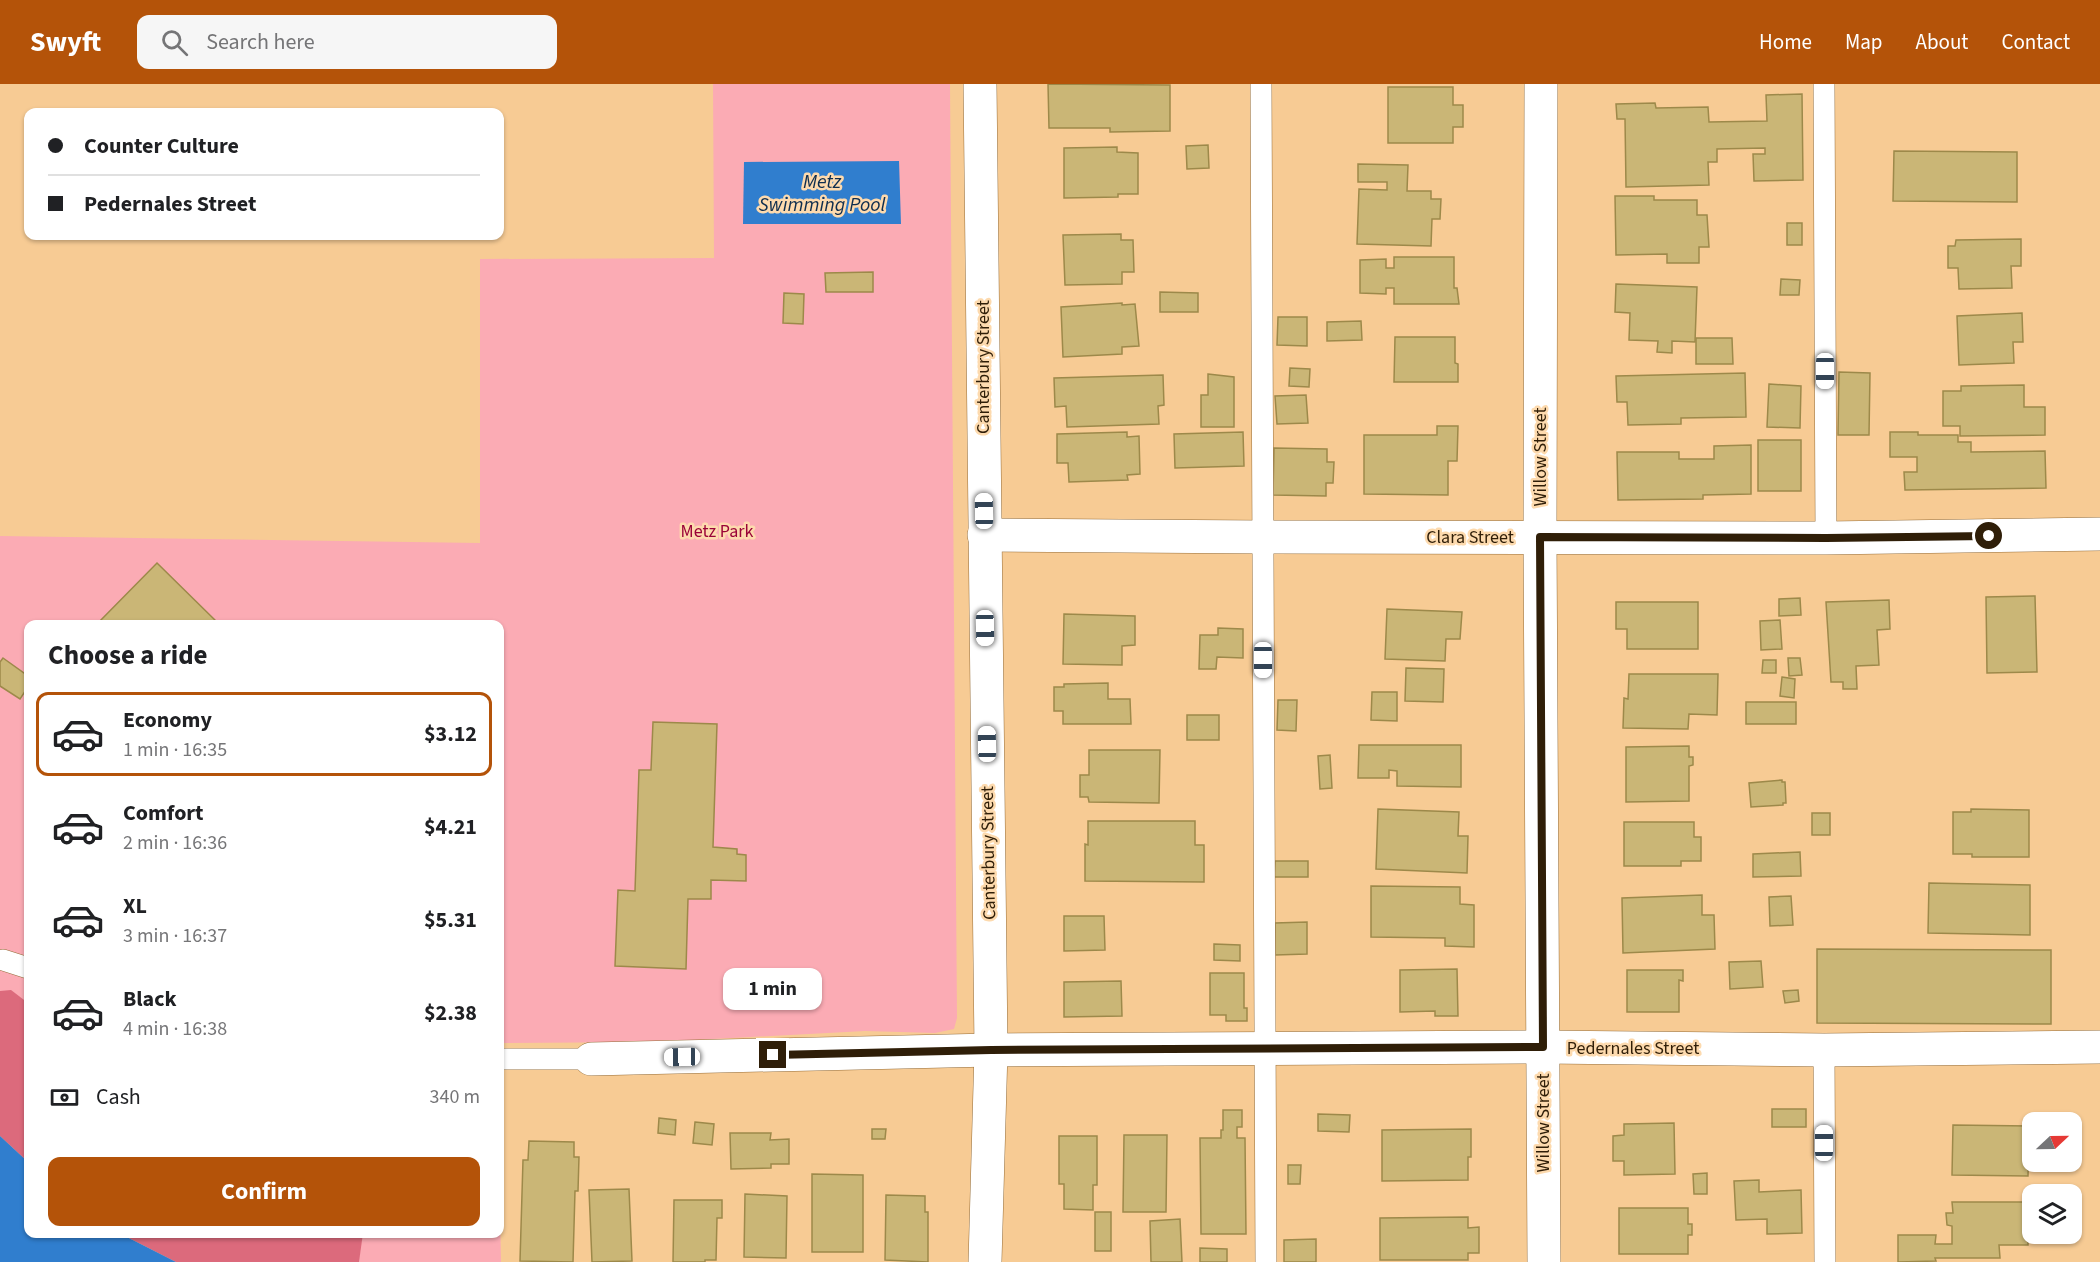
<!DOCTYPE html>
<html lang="en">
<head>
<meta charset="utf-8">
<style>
  :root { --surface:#fff; --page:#f6f6f6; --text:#202124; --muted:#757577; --line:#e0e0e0; --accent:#b45309 }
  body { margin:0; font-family:"Source Sans 3",sans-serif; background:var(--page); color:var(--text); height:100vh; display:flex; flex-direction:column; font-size:22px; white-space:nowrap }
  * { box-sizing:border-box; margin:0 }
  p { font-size:20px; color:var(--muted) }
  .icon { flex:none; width:33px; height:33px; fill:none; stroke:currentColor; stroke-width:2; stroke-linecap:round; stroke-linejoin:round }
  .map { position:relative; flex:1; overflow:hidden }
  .details { position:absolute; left:24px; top:536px; width:480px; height:618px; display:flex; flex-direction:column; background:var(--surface); border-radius:12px; box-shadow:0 2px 4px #0004 }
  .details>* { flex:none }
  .banner { position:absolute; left:24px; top:24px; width:480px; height:132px; border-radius:12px; box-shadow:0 2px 4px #0004; display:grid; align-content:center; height:132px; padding:0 24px; background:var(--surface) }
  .needle { width:39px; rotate:68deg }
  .controls { position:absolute; left:2022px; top:1028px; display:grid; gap:12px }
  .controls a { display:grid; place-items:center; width:60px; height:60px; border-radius:12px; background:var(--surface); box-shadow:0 2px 4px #0004; font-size:30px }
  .end { position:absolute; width:27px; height:27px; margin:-14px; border:8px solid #2f1e08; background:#fff; box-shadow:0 0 0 3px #fff }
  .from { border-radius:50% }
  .bubble { position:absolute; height:42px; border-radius:12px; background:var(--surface); box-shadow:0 2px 4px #0004; font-size:20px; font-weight:700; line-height:42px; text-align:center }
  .car { position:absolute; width:18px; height:36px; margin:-18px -9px; border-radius:8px; box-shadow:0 0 4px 2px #0007; background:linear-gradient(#fff 24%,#345 0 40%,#fff 0 76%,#345 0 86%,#fff 0) }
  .banner b { display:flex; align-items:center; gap:21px; height:57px; font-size:22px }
  .banner b+b { border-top:2px solid var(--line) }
  .banner i { width:15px; height:15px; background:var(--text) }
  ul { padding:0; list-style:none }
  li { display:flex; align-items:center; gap:18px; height:84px; margin:0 12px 9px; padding:0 12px; border:3px solid transparent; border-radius:12px }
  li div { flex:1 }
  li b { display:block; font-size:22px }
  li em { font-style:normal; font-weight:700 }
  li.on { border-color:var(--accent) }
  li>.icon { width:54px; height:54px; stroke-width:1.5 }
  h2 { padding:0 24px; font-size:27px; line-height:72px }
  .pay { display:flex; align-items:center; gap:15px; height:66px; padding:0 24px; font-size:22px }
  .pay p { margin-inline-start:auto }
  .cta { display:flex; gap:12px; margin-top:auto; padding:12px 24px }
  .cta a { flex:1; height:69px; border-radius:12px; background:var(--accent); color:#fff; font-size:24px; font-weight:700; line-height:69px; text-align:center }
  header { display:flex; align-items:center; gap:36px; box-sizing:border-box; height:84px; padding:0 30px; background:var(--accent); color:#fff }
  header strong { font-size:28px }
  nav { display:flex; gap:33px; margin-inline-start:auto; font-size:21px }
  .search { width:420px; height:54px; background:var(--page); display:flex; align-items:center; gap:15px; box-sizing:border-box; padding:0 21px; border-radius:12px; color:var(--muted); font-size:22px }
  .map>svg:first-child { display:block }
  .green { fill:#fbabb4 }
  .forest { fill:#dc6a7c }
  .water { fill:#307ece }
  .building { fill:#cab676; stroke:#9d894a; stroke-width:1.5 }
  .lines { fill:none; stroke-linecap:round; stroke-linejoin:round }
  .service-casing { stroke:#956d39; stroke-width:22 }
  .minor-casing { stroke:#956d39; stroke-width:34 }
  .service { stroke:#fff; stroke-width:21 }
  .minor { stroke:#fff; stroke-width:33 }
  .route { stroke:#2f1e08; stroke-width:8 }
  .labels { text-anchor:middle; stroke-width:5; stroke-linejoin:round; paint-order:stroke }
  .street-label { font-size:18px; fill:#2f1e08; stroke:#fddaae }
  .park-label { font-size:18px; fill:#9a0338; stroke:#fddaae }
  .water-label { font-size:20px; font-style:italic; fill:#0e2d4e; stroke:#fddaae }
</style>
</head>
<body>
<header>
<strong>Swyft</strong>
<div class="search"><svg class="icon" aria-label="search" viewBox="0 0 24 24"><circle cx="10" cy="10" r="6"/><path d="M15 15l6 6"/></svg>Search here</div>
<nav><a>Home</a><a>Map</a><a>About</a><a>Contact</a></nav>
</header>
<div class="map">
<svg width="2100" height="1178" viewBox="0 0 2100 1178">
  <rect width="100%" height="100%" fill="#f7cb94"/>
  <g class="green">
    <path d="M713 0H950L957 934 954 945 935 949 865 947 656 958 500 959V540H28V1078L0 1052V452L480 459V175L714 174Z"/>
    <path d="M500 1130 501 1178H176L119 1149H500Z"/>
  </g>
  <g class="forest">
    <path d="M11 906 28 919V1078L0 1052V907Z"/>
    <path d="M119 1149H363L359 1178H176Z"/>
  </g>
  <g class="water">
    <path d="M899 77 901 140H743L744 78Z"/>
    <path d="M0 1052 28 1078V1149H119L176 1178H0Z"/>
  </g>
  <g class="building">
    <path d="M1048 0 1170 1V47L1110 48V44H1049Z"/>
    <path d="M1388 3H1453V21H1463V43H1453V59H1388Z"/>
    <path d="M1802 10 1803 96 1754 97 1753 70H1765V64L1717 65V78H1708L1709 101 1626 103 1625 35H1617L1616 20 1655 19 1656 24 1708 23 1709 38 1767 37 1766 11Z"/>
    <path d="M1208 61 1209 84 1187 85 1186 62Z"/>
    <path d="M1117 63V68L1138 69V110H1118V113L1064 114V64Z"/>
    <path d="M1894 67 2017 68V118L1893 117Z"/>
    <path d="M1358 80 1408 81 1407 107H1431V115H1441L1440 135H1432L1431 162 1357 160 1359 105 1387 106V98H1358Z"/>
    <path d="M1615 112H1654V116H1697V131H1707L1709 163H1699V179H1667V170L1616 171Z"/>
    <rect x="1787" y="139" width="15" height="22"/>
    <path d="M1121 150V156H1133L1134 188H1122V200L1065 201 1063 151Z"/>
    <path d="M2021 155V182H2011L2012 204 1959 205 1958 184H1948V162H1955L1956 156Z"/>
    <path d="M1394 173H1454V204H1457L1459 220H1394V204H1386V210L1360 209V176L1386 175V184H1394Z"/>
    <path d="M873 188V208H826L825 189Z"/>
    <path d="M1781 195 1800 196 1799 211H1780Z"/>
    <path d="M1616 200 1697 203 1695 258 1672 257V269L1657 268 1658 257 1629 256 1630 229 1615 228Z"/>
    <path d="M1160 208 1198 209V228H1160Z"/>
    <path d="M784 209 804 210 803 240 783 239Z"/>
    <path d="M1122 219V221L1135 220 1139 262 1122 263V270L1063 273 1061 223Z"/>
    <path d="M2022 229 2023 258H2013L2014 279 1959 281 1957 232Z"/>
    <path d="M1278 233H1307V262L1277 261Z"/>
    <path d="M1361 237 1362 256 1327 257V238Z"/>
    <path d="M1395 253H1455V279L1458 280V298H1394Z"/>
    <path d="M1696 254H1732L1733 280H1696Z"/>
    <path d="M1290 284 1310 285 1309 303 1289 302Z"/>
    <path d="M1839 288 1870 289 1869 351H1838Z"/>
    <path d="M1745 289 1746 333 1681 334V340L1628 341 1627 318H1617L1616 292Z"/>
    <path d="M1208 290 1234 293V343H1201V311H1208Z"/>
    <path d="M1163 291 1164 321 1158 322 1159 340 1067 343 1066 322 1055 323 1054 294Z"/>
    <path d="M1769 300 1801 302 1800 344 1767 343Z"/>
    <path d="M2024 301V323H2045V351L1960 352V342H1943V307H1961V302Z"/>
    <path d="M1306 311 1308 339 1277 340 1275 312Z"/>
    <path d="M1437 342H1458L1457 377H1448V411L1364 410V351H1437Z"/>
    <path d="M1127 348V353L1139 352 1140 390 1127 391 1128 396 1069 398 1068 379H1057V350Z"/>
    <path d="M1243 348 1244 382 1175 384 1174 350Z"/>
    <path d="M1890 348H1918V351H1958V358H1971V368L2045 367 2046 404 1905 406 1904 388H1917V373H1890Z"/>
    <rect x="1758" y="356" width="43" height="51"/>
    <path d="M1751 361V410L1703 411V415L1618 416 1617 368H1679V375H1714V362Z"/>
    <path d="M1274 364 1327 365V378H1334L1333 399H1326V412L1273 411Z"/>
    <path d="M157 479 219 540H97Z"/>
    <path d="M2035 512 2037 588 1987 589 1986 513Z"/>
    <path d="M1800 514 1801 531 1779 532V515Z"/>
    <path d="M1889 516 1890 545 1877 546 1879 581 1856 582 1857 605H1843V598H1831L1826 518Z"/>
    <path d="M1616 518H1698V565H1627V545H1616Z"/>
    <path d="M1387 525 1462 528 1460 555H1446L1445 577 1385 575Z"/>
    <path d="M1064 530 1135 532V561L1122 562V581L1063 580Z"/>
    <path d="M1780 536 1782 565 1761 566 1760 537Z"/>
    <path d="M1218 544 1243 545V574L1217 573 1216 585H1199L1200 551H1218Z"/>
    <path d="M3 574 28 592V603L20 615 0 602V578Z"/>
    <path d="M1788 574H1800L1802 591 1789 592Z"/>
    <path d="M1763 576H1776V589H1762Z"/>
    <path d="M1406 584 1444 585 1443 618 1405 617Z"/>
    <path d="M1629 590H1718L1717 631 1689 630 1688 645 1623 644 1624 614 1628 615Z"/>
    <path d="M1782 593 1795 595 1794 614 1780 612Z"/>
    <path d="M1108 599V615H1130L1131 640H1063V627H1054V603H1064V600Z"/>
    <path d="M1372 608H1397V637L1371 636Z"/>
    <path d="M1278 616H1297L1296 647 1277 646Z"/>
    <rect x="1746" y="618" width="50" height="22"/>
    <rect x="1187" y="631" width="32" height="25"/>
    <path d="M653 638 717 640 713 763 737 765V770L746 771V797L711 796V815H688L686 885 615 882 618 806 635 807 639 686H651Z"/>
    <path d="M1359 661H1461V703L1397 702V687L1389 686V694H1358Z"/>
    <path d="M1689 662V673H1693V681L1689 682V717L1626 718V663Z"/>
    <path d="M1089 666H1160L1159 719 1089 718 1088 713H1080V691H1089Z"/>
    <path d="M1330 671 1332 704 1320 705 1318 672Z"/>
    <path d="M1782 696V698H1785L1786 719H1783V721L1751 723 1749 699Z"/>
    <path d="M1378 725 1459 728 1458 752H1468L1467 789 1376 785Z"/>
    <path d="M1971 725 2029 726V773H1972V770H1953V728H1971Z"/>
    <rect x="1812" y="729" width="18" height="22"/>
    <path d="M1088 737H1195V761H1204V798L1085 797V760L1088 761Z"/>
    <path d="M1624 738H1694V753H1701V777H1681V782H1624Z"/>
    <path d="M1800 768 1801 792 1753 793V770Z"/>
    <path d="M1275 777H1308V793H1274Z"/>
    <path d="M1929 799 2030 801V851L1928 849Z"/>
    <path d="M1371 802 1460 803V820L1474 821V863L1445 862V854L1371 853Z"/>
    <path d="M1702 811V831H1714L1715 865 1623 869 1622 814Z"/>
    <path d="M1791 812 1793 841 1770 842 1769 813Z"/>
    <path d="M1064 832H1104L1105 866 1064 867Z"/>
    <path d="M1307 838V870L1275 871V839Z"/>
    <path d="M1214 860 1240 861V877L1214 876Z"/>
    <path d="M1817 865 2051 866V940L1817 939Z"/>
    <path d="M1761 877 1763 903 1730 905 1729 878Z"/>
    <path d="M1457 885 1458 932H1435V927L1400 928V886Z"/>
    <path d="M1627 886H1683V897L1679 896V928H1627Z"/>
    <path d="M1210 889H1244V924H1247V937H1226V931H1210Z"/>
    <path d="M1121 897 1122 932 1064 933V898Z"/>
    <path d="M1798 906 1799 917 1785 919 1783 907Z"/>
    <rect x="1772" y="1025" width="34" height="18"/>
    <path d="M1223 1026H1242V1043H1237V1054H1245L1246 1150H1201L1200 1054H1221V1046H1223Z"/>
    <path d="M1318 1030 1350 1031 1349 1048 1318 1047Z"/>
    <path d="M659 1034 676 1036 675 1051 658 1049Z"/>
    <path d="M695 1038 714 1040 712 1061 693 1059Z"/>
    <path d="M1674 1039 1675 1090 1624 1091V1077H1613V1052L1624 1051V1040Z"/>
    <path d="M1953 1041 2029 1042 2028 1092 1952 1091Z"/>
    <path d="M872 1045H886L885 1055H872Z"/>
    <path d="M1471 1045V1073H1468V1096L1382 1097V1046Z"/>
    <path d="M730 1049H771L770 1056 789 1055V1080H771V1084L731 1085Z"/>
    <path d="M1124 1051H1167L1166 1128H1123Z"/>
    <path d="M1059 1052H1097V1101H1093V1126L1064 1125V1100H1059Z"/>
    <path d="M529 1057 574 1058V1073H579L578 1107H575L573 1178 520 1177 523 1076H528Z"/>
    <path d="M1288 1081H1301L1300 1100H1288Z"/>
    <path d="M1707 1089V1110H1694L1693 1090Z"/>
    <path d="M812 1090 863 1091V1168H812Z"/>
    <path d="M1759 1096V1108L1801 1106 1802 1149 1767 1150V1135L1736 1136 1734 1097Z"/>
    <path d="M629 1105 632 1177 592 1178 589 1106Z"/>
    <path d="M745 1110 787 1112 786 1174 744 1173Z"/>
    <path d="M886 1111 925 1112V1128H928V1178L885 1176Z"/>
    <path d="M674 1116H722V1134H717L716 1176H705V1178H673Z"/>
    <path d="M1952 1118H2028V1161H1999L2000 1174H1935L1936 1177 1898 1178V1151H1936L1935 1160H1952V1142L1947 1141 1946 1129H1953Z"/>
    <path d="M1619 1124H1688V1140H1692V1151H1688V1170H1619Z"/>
    <rect x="1095" y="1128" width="16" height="39"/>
    <path d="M1468 1133V1144L1479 1143V1169H1468V1176H1380V1134Z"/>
    <path d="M1180 1135 1182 1178H1151L1150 1137Z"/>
    <path d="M1316 1155V1178H1284V1156Z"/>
    <path d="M1200 1164 1227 1165V1178H1200Z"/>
  </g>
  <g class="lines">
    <g class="service-casing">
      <g id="service">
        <path d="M1261 0 1266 1178"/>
        <path d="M1824 0 1826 454"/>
        <path d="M3 876 28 884"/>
        <path d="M1824 966 1825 1178"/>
        <path d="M500 975H591"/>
      </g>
    </g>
    <g class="minor-casing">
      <g id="minor">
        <path d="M980 0 991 966 985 1178"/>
        <path d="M1541 0 1540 453 1544 1178"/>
        <path d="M984 451 1263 453 1826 454 2100 450"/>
        <path d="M591 975 991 966 1543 963 1824 966 2100 963"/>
      </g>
    </g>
    <use href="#service" class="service"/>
    <use href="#minor" class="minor"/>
  </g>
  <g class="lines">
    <path class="route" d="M773 971 991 966 1543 963 1540 453 1826 454 1989 452"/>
  </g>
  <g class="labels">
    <g class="street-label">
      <text transform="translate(983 283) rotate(-90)" y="6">Canterbury Street</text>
      <text transform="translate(1540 373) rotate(-90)" y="6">Willow Street</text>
      <text x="1470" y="459">Clara Street</text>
      <text transform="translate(988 769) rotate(-91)" y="6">Canterbury Street</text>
      <text x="1633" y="970">Pedernales Street</text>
      <text transform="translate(1543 1039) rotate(-90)" y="6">Willow Street</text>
    </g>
    <g class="park-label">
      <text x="717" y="453">Metz Park</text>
    </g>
    <g class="water-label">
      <text x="822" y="104">Metz<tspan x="822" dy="23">Swimming Pool</tspan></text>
    </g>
  </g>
</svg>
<div class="controls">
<a><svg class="needle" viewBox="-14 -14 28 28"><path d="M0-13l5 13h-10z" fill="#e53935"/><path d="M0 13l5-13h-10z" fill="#757577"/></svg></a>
<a><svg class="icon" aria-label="layers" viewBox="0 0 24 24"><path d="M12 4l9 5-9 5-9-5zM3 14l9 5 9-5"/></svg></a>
</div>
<i class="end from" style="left:1989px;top:452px"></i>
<i class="end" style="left:773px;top:971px"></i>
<div class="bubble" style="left:723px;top:884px;width:99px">1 min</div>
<i class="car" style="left:1825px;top:287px;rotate:180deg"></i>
<i class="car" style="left:984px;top:427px;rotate:359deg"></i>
<i class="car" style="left:985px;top:544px;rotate:179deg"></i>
<i class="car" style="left:1263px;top:576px;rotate:180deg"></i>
<i class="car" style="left:987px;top:660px;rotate:359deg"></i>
<i class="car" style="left:682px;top:973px;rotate:269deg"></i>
<i class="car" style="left:1824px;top:1059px;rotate:0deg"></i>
<div class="banner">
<b><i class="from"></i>Counter Culture</b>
<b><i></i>Pedernales Street</b>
</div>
<section class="details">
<h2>Choose a ride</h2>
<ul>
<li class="on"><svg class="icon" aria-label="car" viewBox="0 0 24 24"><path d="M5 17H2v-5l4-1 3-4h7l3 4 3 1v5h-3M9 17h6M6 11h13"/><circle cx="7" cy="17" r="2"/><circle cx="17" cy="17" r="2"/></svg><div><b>Economy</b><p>1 min · 16:35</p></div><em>$3.12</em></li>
<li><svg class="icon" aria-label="car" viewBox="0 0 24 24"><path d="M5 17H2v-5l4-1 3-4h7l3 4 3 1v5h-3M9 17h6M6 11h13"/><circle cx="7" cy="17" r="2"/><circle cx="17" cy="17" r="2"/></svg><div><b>Comfort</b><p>2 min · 16:36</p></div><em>$4.21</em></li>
<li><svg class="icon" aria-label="car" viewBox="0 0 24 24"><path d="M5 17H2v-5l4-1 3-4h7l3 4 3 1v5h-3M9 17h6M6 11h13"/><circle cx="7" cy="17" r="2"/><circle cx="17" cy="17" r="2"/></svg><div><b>XL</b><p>3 min · 16:37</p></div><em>$5.31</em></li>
<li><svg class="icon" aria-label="car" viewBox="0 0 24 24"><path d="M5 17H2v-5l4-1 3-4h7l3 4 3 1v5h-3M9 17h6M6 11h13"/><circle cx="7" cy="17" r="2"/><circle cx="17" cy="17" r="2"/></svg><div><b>Black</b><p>4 min · 16:38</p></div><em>$2.38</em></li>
</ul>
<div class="pay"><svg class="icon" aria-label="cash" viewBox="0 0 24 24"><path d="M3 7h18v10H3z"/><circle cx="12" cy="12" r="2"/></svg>Cash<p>340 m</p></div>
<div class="cta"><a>Confirm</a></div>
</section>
</div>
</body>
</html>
